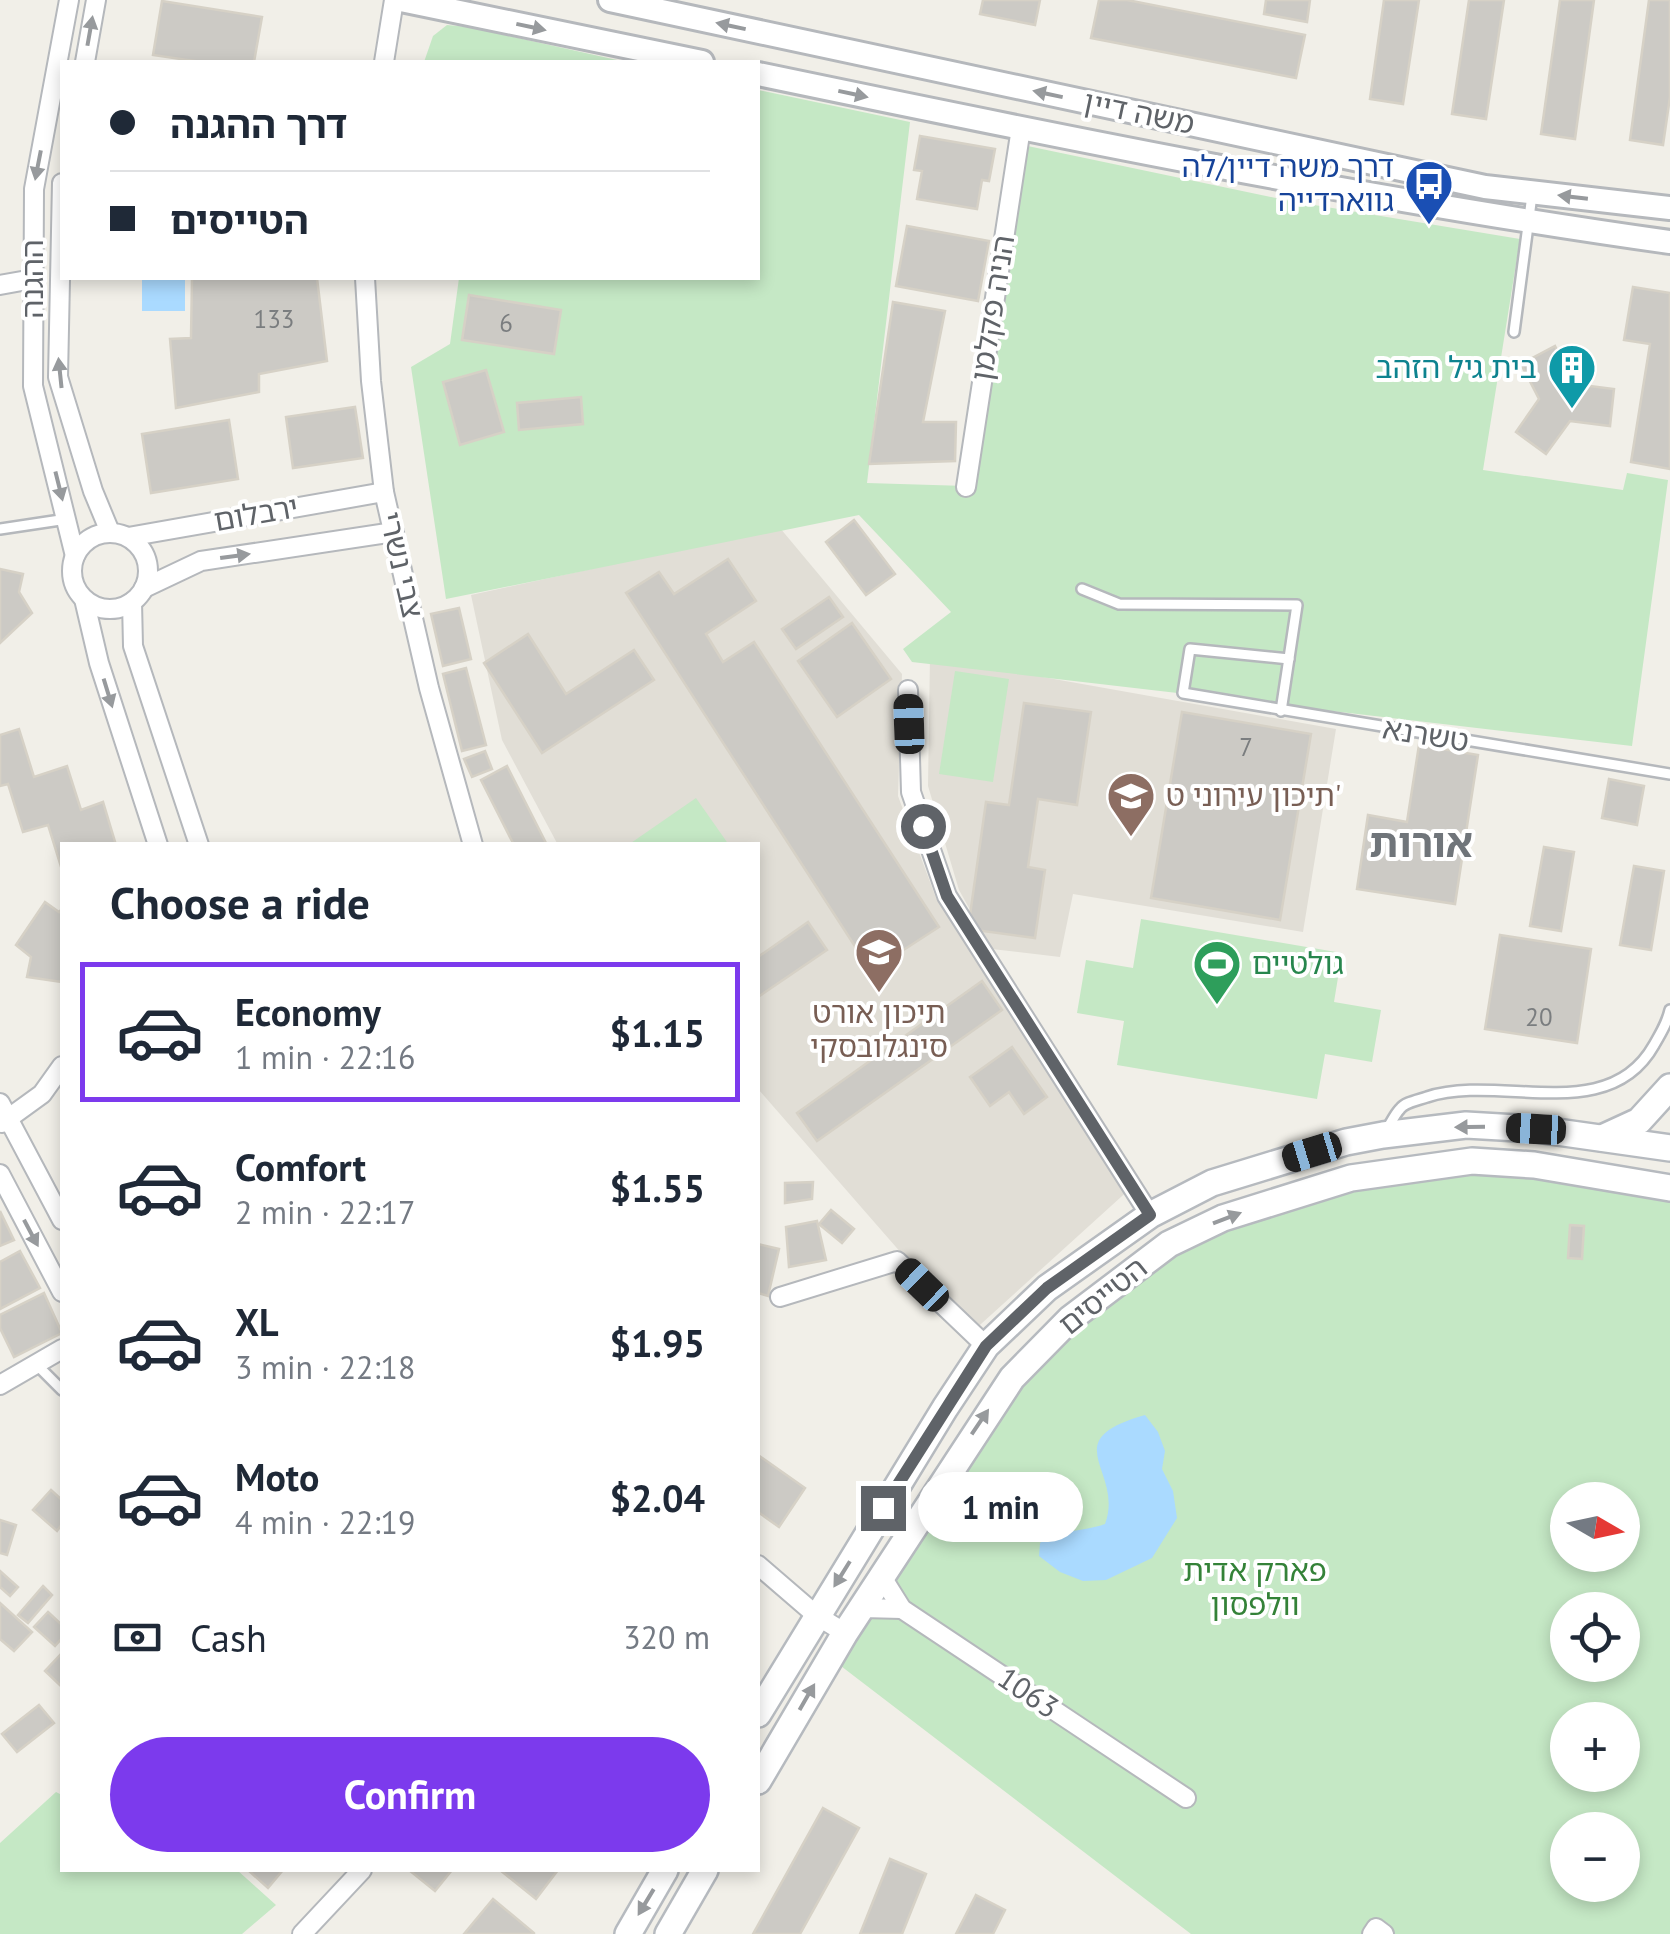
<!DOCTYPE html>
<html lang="en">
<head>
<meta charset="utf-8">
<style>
  :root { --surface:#fff; --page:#f2f2f3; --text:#1f2937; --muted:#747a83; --line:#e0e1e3; --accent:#7c3aed }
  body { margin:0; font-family:"PT Sans","Noto Sans Hebrew",sans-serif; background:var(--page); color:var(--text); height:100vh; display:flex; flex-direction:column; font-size:38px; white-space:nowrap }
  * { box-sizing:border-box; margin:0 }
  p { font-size:32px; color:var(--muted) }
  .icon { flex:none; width:55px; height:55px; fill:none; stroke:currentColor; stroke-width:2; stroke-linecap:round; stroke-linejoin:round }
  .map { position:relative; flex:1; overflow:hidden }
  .side { position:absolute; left:60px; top:842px; width:700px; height:1030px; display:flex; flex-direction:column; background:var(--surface); border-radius:0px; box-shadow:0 5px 15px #0003 }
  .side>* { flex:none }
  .guide { position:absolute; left:60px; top:60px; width:700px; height:220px; border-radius:0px; box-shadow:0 5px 15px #0003; display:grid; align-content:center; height:220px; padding:0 50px; background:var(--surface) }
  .needle { width:65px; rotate:99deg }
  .fabs { position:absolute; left:1550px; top:1482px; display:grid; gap:20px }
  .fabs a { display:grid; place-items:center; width:90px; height:90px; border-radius:50%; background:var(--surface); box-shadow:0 5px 15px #0003; font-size:50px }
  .end { position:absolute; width:45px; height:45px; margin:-22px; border:12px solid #5f6368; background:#fff; box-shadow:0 0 0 5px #fff }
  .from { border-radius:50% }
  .bubble { position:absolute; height:70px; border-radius:35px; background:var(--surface); box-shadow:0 5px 15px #0003; font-size:32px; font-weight:800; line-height:70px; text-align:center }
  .car { position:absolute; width:30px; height:60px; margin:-30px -15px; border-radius:12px; box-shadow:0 0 8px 2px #0007; background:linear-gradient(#222 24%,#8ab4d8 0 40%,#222 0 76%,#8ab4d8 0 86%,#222 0) }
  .guide b { display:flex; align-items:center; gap:35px; height:95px; font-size:38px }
  .guide b+b { border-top:2px solid var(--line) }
  .guide i { width:25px; height:25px; background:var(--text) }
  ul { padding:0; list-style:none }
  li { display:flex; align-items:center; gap:30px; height:140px; margin:0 20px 15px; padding:0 30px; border:5px solid transparent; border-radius:0px }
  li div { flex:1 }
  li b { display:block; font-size:38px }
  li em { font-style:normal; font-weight:800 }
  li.current { border-color:var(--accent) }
  li>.icon { width:90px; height:90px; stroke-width:1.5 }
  h2 { padding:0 50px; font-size:45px; line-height:120px }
  .pay { display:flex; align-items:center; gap:25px; height:110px; padding:0 50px; font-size:38px }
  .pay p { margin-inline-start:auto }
  .cta { display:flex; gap:20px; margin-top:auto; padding:20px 50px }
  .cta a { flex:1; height:115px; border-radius:60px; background:var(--accent); color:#fff; font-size:40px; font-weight:800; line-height:115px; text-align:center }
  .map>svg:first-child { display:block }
  .education { fill:#e1ded6 }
  .green { fill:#c5e8c5; fill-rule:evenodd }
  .water { fill:#aadaff }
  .building { fill:#cccac5; stroke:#d6d1c6; stroke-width:2.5 }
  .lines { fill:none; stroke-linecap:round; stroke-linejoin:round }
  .service-casing { stroke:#b5b8bc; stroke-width:14 }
  .minor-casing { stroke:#b5b8bc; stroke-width:22 }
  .tertiary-casing { stroke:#b5b8bc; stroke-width:28 }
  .secondary-casing { stroke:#b6babf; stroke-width:30 }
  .service { stroke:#fff; stroke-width:9 }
  .minor { stroke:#fff; stroke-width:18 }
  .tertiary { stroke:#fff; stroke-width:22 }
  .secondary { stroke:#fff; stroke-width:25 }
  .oneway { fill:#979a9d }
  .route { stroke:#5f6368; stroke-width:12 }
  .labels { text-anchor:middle; stroke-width:8; stroke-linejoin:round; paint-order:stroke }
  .number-label { font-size:25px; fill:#7a7d7f }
  .street-label { font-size:30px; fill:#5f6368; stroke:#fff }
  .transit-label { font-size:30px; fill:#164399; stroke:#fff; text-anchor:end }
  .culture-label { font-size:30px; fill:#0d838f; stroke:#fff; text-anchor:end }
  .education-label { font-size:30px; fill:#785e54; stroke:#fff; text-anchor:start }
  .leisure-label { font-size:30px; fill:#27864d; stroke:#fff; text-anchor:start }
  .park-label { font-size:30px; fill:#348238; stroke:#fff }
  .district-label { font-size:40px; font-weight:bold; fill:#70757a; stroke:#fff }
</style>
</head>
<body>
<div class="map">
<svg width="1670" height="1934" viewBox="0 0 1670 1934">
  <rect width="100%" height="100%" fill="#f1efe8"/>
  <g class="education">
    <path d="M780 528 902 674 898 796 936 898 1132 1187 971 1333 758 1089V845H558L502 740 471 595Z"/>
    <path d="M930 657 1336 729 1303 932 1073 894 1060 957 992 949 959 890 928 786Z"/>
  </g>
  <g class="green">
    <path d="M447 25 469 27 626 62H424L433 36Z"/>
    <path d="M758 90 910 122 867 483 966 486 1018 144 1290 201 1520 239 1483 470 1623 490 1627 473 1668 480 1632 746 912 662 903 649 951 612 859 515 446 599 411 367 450 344 459 278H758Z"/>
    <path d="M955 671 1009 679 993 782 939 774Z"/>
    <path d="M696 798 729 845H628Z"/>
    <path d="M1141 919 1342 953 1334 1002 1381 1010 1372 1062 1325 1054 1317 1099 1117 1065 1124 1021 1077 1013 1086 960 1133 968Z"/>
    <path d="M1467 1167 1670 1191V1934H1191L837 1663 1019 1378 1097 1306 1220 1225 1353 1185ZM1568 1500H1622V1555H1568ZM1568 1610H1622V1665H1568ZM1568 1720H1622V1775H1568ZM1568 1830H1622V1885H1568Z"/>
    <path d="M56 1792 62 1795V1870H237L276 1905 242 1934H0V1843Z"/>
  </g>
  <g class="water">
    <rect x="142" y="278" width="43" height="33"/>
    <path d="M1145 1415 1158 1432 1165 1451 1162 1469 1173 1491 1177 1518 1152 1558 1106 1580 1083 1581 1060 1572 1039 1556 1040 1543C1056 1530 1083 1532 1105 1524 1125 1470 1053 1441 1145 1415Z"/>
  </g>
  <g class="building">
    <path d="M983 0H1040L1035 25 980 14Z"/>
    <path d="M1099 0H1127L1305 35 1296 78 1091 38Z"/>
    <path d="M1266 0H1310L1307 22 1264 14Z"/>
    <path d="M1384 0H1419L1403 104 1370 99Z"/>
    <path d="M1469 0H1504L1486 119 1452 114Z"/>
    <path d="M1560 0H1594L1575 139 1541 134Z"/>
    <path d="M1649 0H1670V97L1663 145 1630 140Z"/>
    <path d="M162 1 262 17 254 62H201L153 55Z"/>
    <path d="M920 136 995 149 989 181 982 180 977 209 917 199 922 171 914 170Z"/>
    <path d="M907 226 989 241 978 301 896 286Z"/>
    <path d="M192 278H317L327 361 259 374V392L176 408 170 339 191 338Z"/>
    <path d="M1633 287 1670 293V469L1631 462 1650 344 1624 340Z"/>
    <path d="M469 295 561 310 554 354 462 340Z"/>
    <path d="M893 302 945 311 923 422H956L955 461 869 464Z"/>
    <path d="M1555 346 1574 384 1614 389 1610 426 1570 421 1546 454 1516 432 1539 399 1521 364Z"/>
    <path d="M486 370 504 432 460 445 443 382Z"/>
    <path d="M581 397 583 424 519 430 517 403Z"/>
    <path d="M355 407 363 458 293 468 286 417Z"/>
    <path d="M229 420 238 479 151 493 142 434Z"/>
    <path d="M854 520 895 574 866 595 826 542Z"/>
    <path d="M728 559 756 601 706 634 723 662 754 642 939 927 871 971 626 593 659 572 674 594Z"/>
    <path d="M0 569 23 574 19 592 32 613 0 643Z"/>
    <path d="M829 597 843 617 796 649 782 629Z"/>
    <path d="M459 608 471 659 443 666 431 614Z"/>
    <path d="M852 623 891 679 837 717 798 661Z"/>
    <path d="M528 634 566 694 634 650 654 680 542 753 484 663Z"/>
    <path d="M466 668 486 745 462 751 443 674Z"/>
    <path d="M1024 703 1091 712 1077 805 1038 799 1028 867 1045 870 1035 938 968 929 986 802 1009 805Z"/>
    <path d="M1182 712 1311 734 1280 920 1151 898Z"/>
    <path d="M19 729 34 777 67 766 81 810 103 802 116 845H62V870L48 825 23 832 8 784 0 786V735Z"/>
    <path d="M1419 745 1478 755 1455 904 1357 889 1368 815 1407 822Z"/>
    <path d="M485 751 492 769 472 777 464 759Z"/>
    <path d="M507 766 547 845H514L481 780Z"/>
    <path d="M1609 779 1644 786 1637 825 1602 818Z"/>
    <path d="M1544 847 1574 852 1561 931 1530 926Z"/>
    <path d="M1634 866 1664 871 1651 950 1620 945Z"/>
    <path d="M45 902 59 912 62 909V982L27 977 31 957 16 945Z"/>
    <path d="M808 922 827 950 758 997V957Z"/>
    <path d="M1500 935 1591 949 1577 1043 1485 1029Z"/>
    <path d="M982 981 1002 1010 817 1141 797 1113Z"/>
    <path d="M1012 1047 1047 1097 1024 1114 1009 1092 990 1106 970 1077Z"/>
    <path d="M813 1182 812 1199 785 1203V1183Z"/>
    <path d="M831 1210 854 1229 842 1243 819 1224Z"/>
    <path d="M0 1211 14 1240 0 1246Z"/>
    <path d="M817 1221 826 1260 789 1267 786 1227Z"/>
    <path d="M1570 1225 1584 1226 1582 1259 1568 1258Z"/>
    <path d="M758 1244 779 1249 768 1296 758 1293Z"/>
    <path d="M20 1251 40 1288 0 1309V1262Z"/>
    <path d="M44 1293 62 1333 14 1357 0 1328V1315Z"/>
    <path d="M758 1455 805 1488 779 1527 758 1512Z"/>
    <path d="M51 1490 62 1500V1524L57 1531 33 1510Z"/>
    <path d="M0 1520 16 1525 7 1555 0 1553Z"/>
    <path d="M0 1571 18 1587 10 1596 0 1587Z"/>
    <path d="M43 1586 52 1595 28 1623 18 1615Z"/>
    <path d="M0 1603 32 1632 14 1651 0 1639Z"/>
    <path d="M48 1612 62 1625V1638L55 1646 34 1627Z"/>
    <path d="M60 1655 62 1657V1687L45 1671Z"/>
    <path d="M39 1705 54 1723 17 1752 2 1734Z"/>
    <path d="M823 1808 859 1828 800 1934H753Z"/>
    <path d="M890 1859 926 1874 902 1934H860Z"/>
    <path d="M248 1870H283L268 1888Z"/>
    <path d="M409 1870H452L435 1891Z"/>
    <path d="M500 1870H558L536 1899Z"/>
    <path d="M976 1895 1005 1910 993 1934H956Z"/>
    <path d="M493 1899 534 1933V1934H464Z"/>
  </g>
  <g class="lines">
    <g class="service-casing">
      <g id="service">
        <path d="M1514 332 1532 195"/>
        <path d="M0 529 67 519"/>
        <path d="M1082 589 1119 604 1297 605 1281 711"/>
        <path d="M1289 659 1190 649 1183 693 1670 774"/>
        <path d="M1387 1129C1391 1123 1395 1114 1400 1109 1405 1102 1419 1100 1427 1097 1500 1073 1608 1127 1654 1045 1661 1033 1667 1023 1670 1010"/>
        <path d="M36 1364 62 1390"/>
      </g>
    </g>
    <g class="minor-casing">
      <g id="minor">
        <path d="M69 0 34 189 33 386 75 556"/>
        <path d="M85 62 96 0"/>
        <path d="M384 62 394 0"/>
        <path d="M62 183 58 377 93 491 110 532"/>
        <path d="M365 278 371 381 384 492 429 688 473 845"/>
        <path d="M0 285 33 279"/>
        <path d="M966 487 1021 128"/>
        <circle cx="110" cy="571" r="38"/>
        <path d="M128 537 384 492"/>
        <path d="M144 588 201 561 394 532"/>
        <path d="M84 599 99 663 158 845"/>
        <path d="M132 602 133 646 199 845"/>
        <path d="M908 690 911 792 947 896 1150 1215"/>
        <path d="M0 1103 62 1220"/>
        <path d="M2 1123 42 1094 62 1066"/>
        <path d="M0 1174 62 1292"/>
        <path d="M780 1297 897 1261 986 1346"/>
        <path d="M0 1385 62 1349"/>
        <path d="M758 1565 816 1615 845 1633"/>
        <path d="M882 1577 902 1609 1186 1798"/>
        <path d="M862 1608 902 1609"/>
        <path d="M302 1934 362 1870"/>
        <path d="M1372 1934 1376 1928 1384 1934"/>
      </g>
    </g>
    <g class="tertiary-casing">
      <g id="tertiary">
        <path d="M401 0 702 62"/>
        <path d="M610 0 1485 187 1670 208"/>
        <path d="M758 74C1060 137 1364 199 1670 242"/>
      </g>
    </g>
    <g class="secondary-casing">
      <g id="secondary">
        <path d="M1602 1138 1639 1121 1670 1087"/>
        <path d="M758 1714 945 1408 986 1346 1047 1288 1150 1215 1212 1183 1346 1142 1383 1135 1466 1125 1536 1129 1670 1148"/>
        <path d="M758 1781 845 1633 1012 1378 1070 1319 1169 1244 1223 1218 1351 1178 1472 1161 1534 1165 1670 1188"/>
        <path d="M628 1934 665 1870"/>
        <path d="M668 1934 705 1870"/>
      </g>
    </g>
    <use href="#service" class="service"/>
    <use href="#minor" class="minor"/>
    <use href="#tertiary" class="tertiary"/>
    <use href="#secondary" class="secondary"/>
  </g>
  <defs><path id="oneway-solid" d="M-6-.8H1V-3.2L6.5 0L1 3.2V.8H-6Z" transform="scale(2.5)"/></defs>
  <g class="oneway">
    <use href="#oneway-solid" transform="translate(731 26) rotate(-168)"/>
    <use href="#oneway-solid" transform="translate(531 27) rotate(12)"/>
    <use href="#oneway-solid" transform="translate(90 31) rotate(-80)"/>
    <use href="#oneway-solid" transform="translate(853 94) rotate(12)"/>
    <use href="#oneway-solid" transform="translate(1048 94) rotate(-168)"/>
    <use href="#oneway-solid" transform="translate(38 165) rotate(101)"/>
    <use href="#oneway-solid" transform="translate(1573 197) rotate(-173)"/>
    <use href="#oneway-solid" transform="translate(60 373) rotate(-96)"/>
    <use href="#oneway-solid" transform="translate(59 486) rotate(76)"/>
    <use href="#oneway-solid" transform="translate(235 556) rotate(-8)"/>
    <use href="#oneway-solid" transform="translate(108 693) rotate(73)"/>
    <use href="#oneway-solid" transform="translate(1470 1127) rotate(179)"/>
    <use href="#oneway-solid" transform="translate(1227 1218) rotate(-21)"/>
    <use href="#oneway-solid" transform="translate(31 1233) rotate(62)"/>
    <use href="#oneway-solid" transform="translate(980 1422) rotate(-56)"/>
    <use href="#oneway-solid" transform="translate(842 1574) rotate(122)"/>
    <use href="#oneway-solid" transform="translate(807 1697) rotate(-60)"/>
    <use href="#oneway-solid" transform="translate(646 1902) rotate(121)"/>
  </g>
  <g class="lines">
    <path class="route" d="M883 1508 986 1346 1047 1288 1150 1215 947 896 923 826"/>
  </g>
  <defs>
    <g id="bus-pin" transform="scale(2.5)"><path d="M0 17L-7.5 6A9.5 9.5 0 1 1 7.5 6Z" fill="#1a4fb4" stroke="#fff"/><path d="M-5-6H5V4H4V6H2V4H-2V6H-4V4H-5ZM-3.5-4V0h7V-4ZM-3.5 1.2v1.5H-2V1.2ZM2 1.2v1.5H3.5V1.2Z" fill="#fff"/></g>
    <g id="building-pin" transform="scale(2.5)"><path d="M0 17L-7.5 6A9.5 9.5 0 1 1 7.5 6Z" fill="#0f9aa8" stroke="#fff"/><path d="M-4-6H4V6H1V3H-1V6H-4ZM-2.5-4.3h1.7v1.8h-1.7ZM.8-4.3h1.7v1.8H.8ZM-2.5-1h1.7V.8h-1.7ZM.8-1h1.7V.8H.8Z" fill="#fff"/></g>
    <g id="school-pin" transform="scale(2.5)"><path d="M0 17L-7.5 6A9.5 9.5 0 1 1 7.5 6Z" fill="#8d6e63" stroke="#fff"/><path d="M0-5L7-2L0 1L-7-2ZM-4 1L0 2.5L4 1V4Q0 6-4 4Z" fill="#fff"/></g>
    <g id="stadium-pin" transform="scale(2.5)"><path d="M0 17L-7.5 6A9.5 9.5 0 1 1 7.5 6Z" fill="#2e9e5b" stroke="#fff"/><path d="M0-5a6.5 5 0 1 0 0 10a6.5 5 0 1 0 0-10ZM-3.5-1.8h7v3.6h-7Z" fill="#fff"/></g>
  </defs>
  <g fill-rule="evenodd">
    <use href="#bus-pin" x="1429" y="184"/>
    <use href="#building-pin" x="1572" y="368"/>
    <use href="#school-pin" x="1131" y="796"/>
    <use href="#school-pin" x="879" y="952"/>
    <use href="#stadium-pin" x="1217" y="964"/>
  </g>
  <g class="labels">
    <g class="number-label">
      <text x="274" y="328">133</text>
      <text x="506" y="332">6</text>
      <text x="1246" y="756">7</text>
      <text x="1539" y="1026">20</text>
    </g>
    <g class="street-label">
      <text transform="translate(1139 113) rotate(12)" y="10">משה דיין</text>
      <text transform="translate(33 279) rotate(-90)" y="10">ההגנה</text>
      <text transform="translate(993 308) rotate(-81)" y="10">הניה פקלמן</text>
      <text transform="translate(256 514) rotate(-10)" y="10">ירבלום</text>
      <text transform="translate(401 565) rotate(77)" y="10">צבי נשרי</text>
      <text transform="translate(1426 735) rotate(9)" y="10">טשרנא</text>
      <text transform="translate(1103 1296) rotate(-39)" y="10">הטייסים</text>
      <text transform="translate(1028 1693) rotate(34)" y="10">1063</text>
    </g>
    <g class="transit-label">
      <text x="1394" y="177">דרך משה דיין/לה<tspan x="1394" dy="34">גווארדייה</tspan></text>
    </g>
    <g class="culture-label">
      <text x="1537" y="378">בית גיל הזהב</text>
    </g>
    <g class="education-label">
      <text x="1166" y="806">תיכון עירוני ט'</text>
      <text x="879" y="1023" text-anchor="middle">תיכון אורט<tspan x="879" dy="34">סינגלובסקי</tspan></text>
    </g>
    <g class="leisure-label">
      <text x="1252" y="974">גולטיים</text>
    </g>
    <g class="park-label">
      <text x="1255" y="1581">פארק אדית<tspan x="1255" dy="34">וולפסון</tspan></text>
    </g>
    <g class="district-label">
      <text x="1421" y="857">אורות</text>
    </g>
  </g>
</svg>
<div class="fabs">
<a><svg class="needle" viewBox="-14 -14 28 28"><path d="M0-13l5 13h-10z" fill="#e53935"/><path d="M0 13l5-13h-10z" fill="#747a83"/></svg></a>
<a><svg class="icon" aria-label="locate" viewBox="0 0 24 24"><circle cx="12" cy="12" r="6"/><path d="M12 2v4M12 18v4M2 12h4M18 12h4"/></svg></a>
<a>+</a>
<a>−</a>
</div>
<i class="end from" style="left:923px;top:826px"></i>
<i class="end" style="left:883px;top:1508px"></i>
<div class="bubble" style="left:918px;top:1472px;width:165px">1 min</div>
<i class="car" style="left:909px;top:724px;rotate:358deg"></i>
<i class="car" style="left:1536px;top:1129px;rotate:273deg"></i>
<i class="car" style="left:1312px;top:1152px;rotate:253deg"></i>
<i class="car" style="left:922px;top:1285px;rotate:314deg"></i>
<div class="guide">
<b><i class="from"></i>דרך ההגנה</b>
<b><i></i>הטייסים</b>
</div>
<section class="side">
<h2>Choose a ride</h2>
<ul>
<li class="current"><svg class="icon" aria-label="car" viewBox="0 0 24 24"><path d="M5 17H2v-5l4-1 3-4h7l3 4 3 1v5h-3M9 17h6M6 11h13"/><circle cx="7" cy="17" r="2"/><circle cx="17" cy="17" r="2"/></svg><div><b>Economy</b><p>1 min · 22:16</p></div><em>$1.15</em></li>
<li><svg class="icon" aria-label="car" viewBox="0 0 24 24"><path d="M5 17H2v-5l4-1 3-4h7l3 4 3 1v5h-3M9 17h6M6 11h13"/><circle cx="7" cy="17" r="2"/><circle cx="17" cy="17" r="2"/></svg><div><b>Comfort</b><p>2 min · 22:17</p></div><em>$1.55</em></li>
<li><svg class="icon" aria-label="car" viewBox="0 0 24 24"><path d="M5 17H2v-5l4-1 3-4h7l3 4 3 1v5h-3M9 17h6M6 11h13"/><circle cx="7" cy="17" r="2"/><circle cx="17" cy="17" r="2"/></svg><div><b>XL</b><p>3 min · 22:18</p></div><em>$1.95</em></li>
<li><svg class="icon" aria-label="car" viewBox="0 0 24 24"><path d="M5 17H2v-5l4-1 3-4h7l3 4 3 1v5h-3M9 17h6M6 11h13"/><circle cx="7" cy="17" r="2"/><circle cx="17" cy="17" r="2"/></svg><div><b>Moto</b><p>4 min · 22:19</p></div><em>$2.04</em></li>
</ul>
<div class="pay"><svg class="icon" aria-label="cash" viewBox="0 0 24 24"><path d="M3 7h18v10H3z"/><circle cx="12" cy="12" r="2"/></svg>Cash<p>320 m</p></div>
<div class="cta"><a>Confirm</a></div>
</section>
</div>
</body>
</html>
